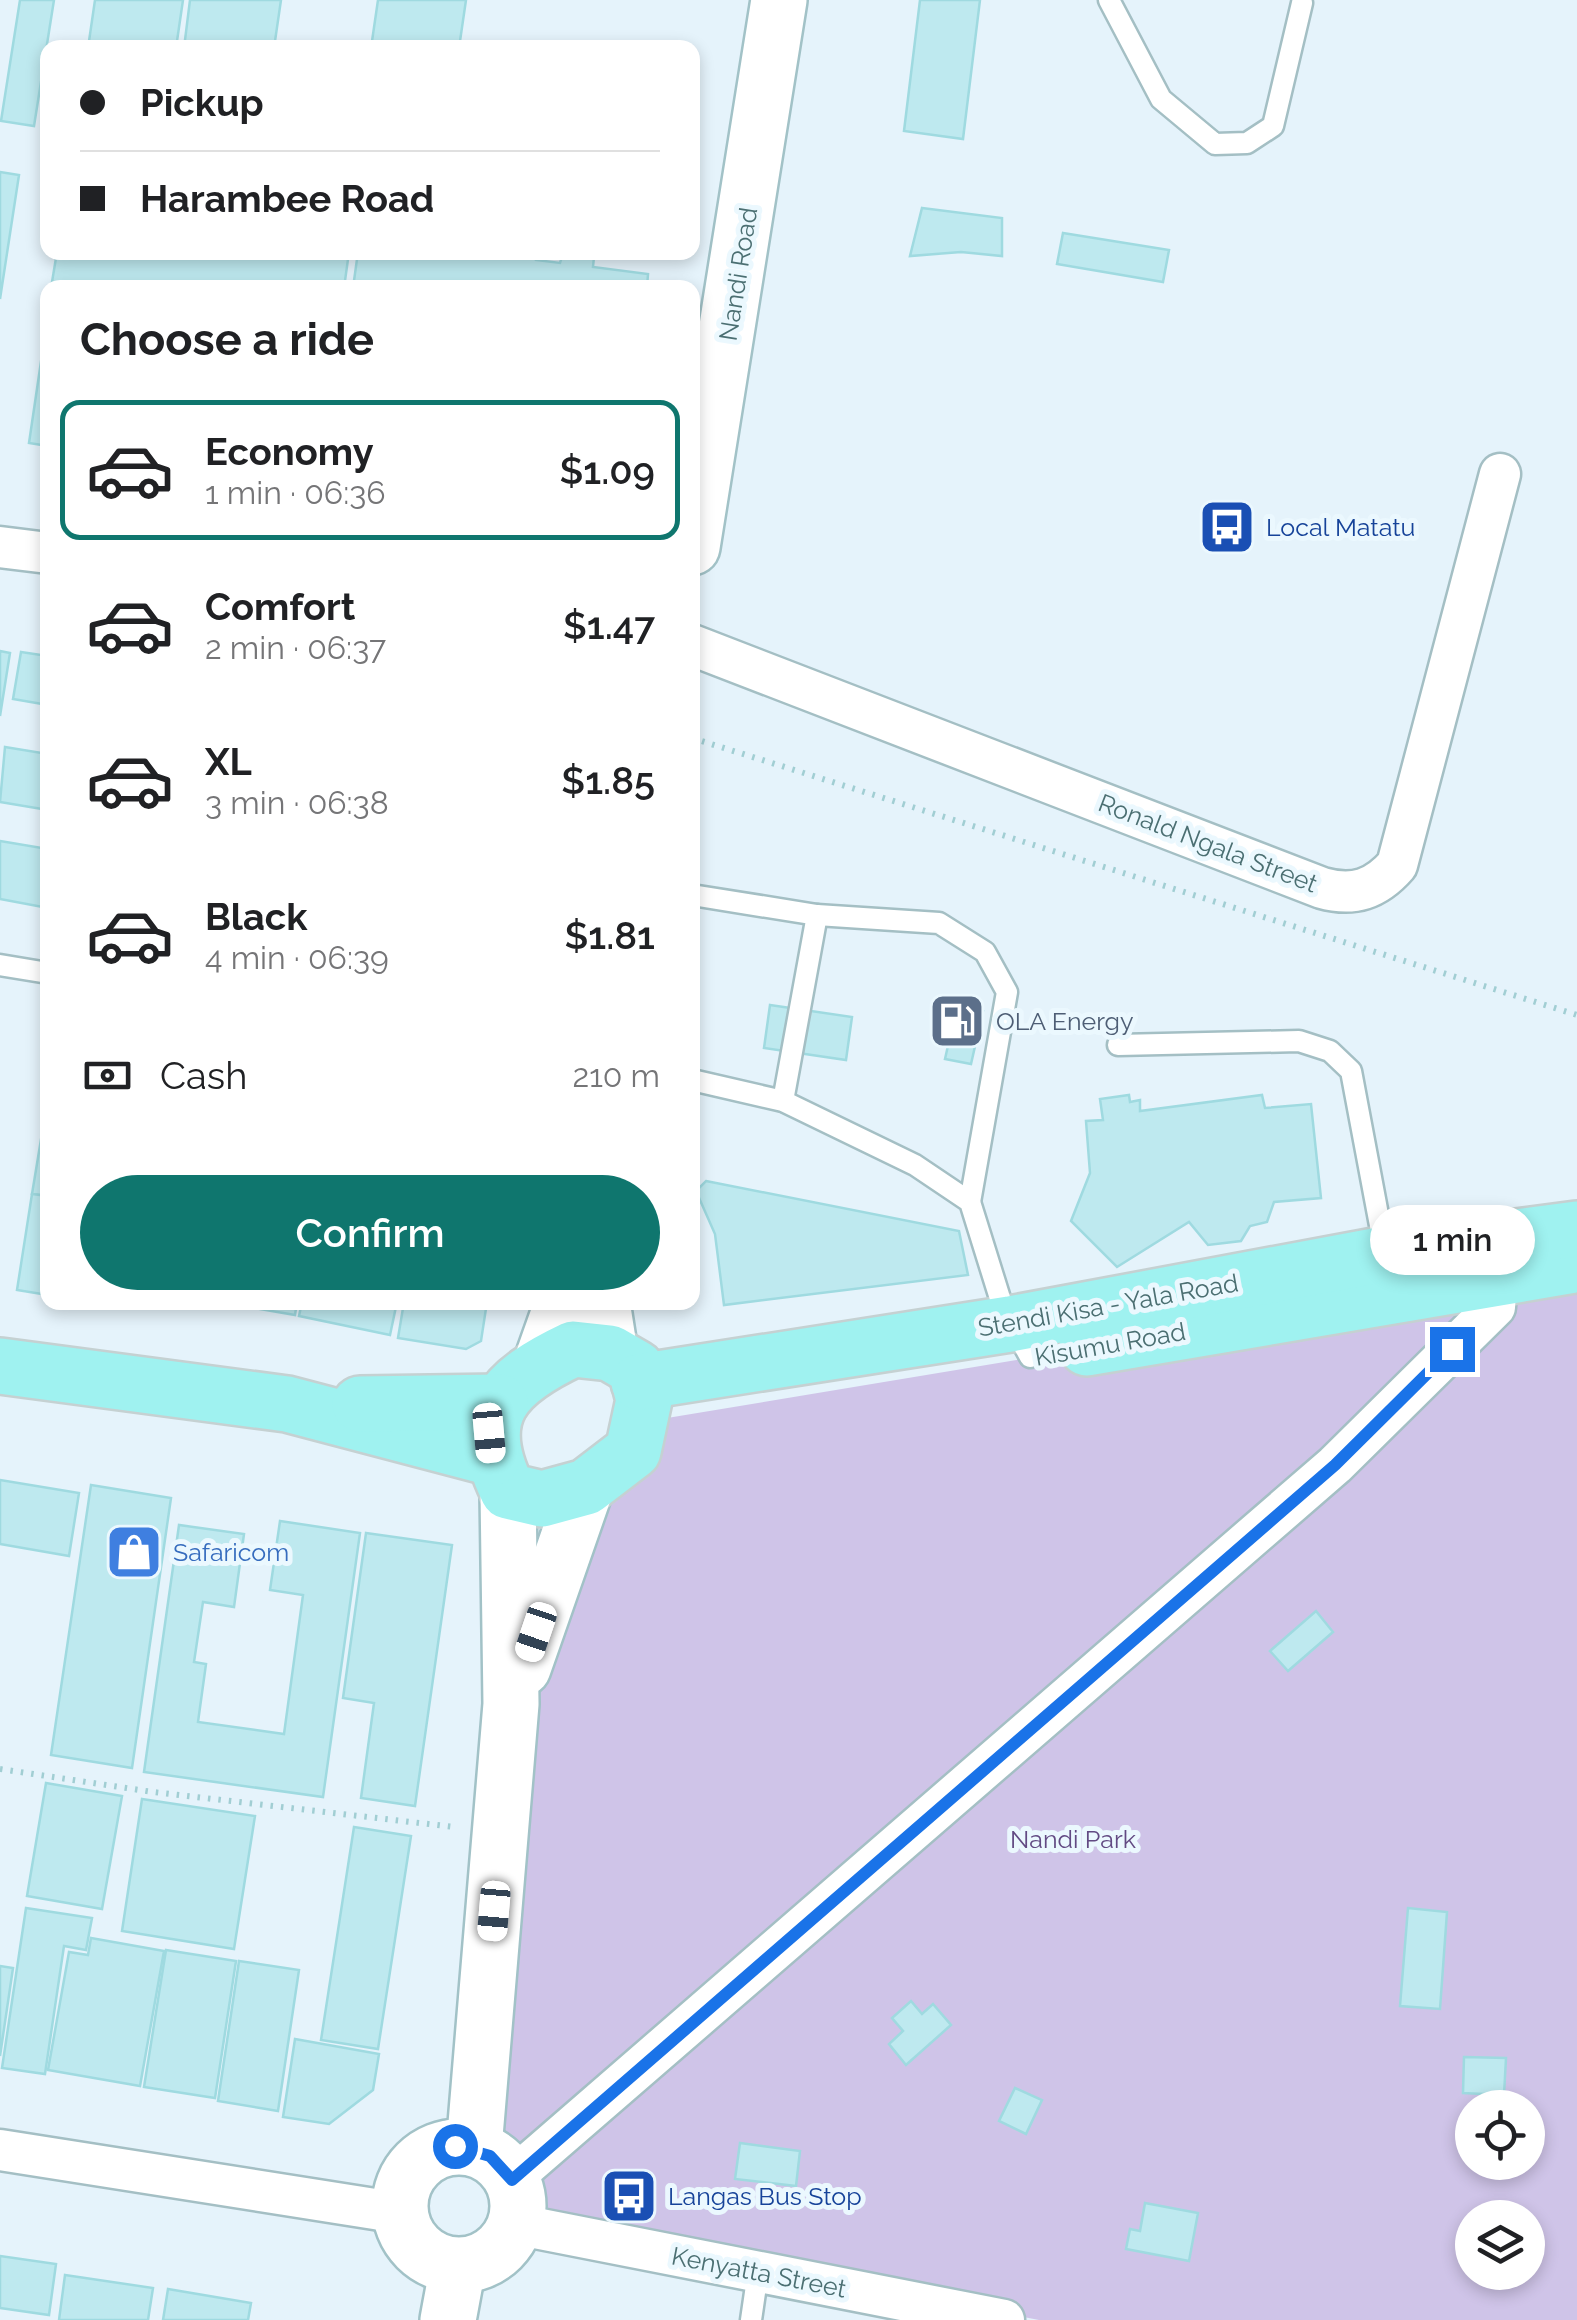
<!DOCTYPE html>
<html lang="en">
<head>
<meta charset="utf-8">
<style>
  :root { --surface:#fff; --page:#f6f6f6; --text:#202124; --muted:#757577; --line:#e0e0e0; --accent:#0f766e }
  body { margin:0; font-family:Raleway,sans-serif; background:var(--page); color:var(--text); height:100vh; display:flex; flex-direction:column; font-size:38px; white-space:nowrap }
  * { box-sizing:border-box; margin:0 }
  p { font-size:32px; color:var(--muted) }
  .icon { flex:none; width:55px; height:55px; fill:none; stroke:currentColor; stroke-width:2; stroke-linecap:round; stroke-linejoin:round }
  .map { position:relative; flex:1; overflow:hidden }
  .sheet { position:absolute; left:40px; top:280px; width:660px; height:1030px; display:flex; flex-direction:column; background:var(--surface); border-radius:20px; box-shadow:0 5px 15px #0003 }
  .sheet>* { flex:none }
  .banner { position:absolute; left:40px; top:40px; width:660px; height:220px; border-radius:20px; box-shadow:0 5px 15px #0003; display:grid; align-content:center; height:220px; padding:0 40px; background:var(--surface) }
  .tools { position:absolute; left:1455px; top:2090px; display:grid; gap:20px }
  .tools a { display:grid; place-items:center; width:90px; height:90px; border-radius:50%; background:var(--surface); box-shadow:0 5px 15px #0003; font-size:50px }
  .end { position:absolute; width:45px; height:45px; margin:-22px; border:12px solid #1a73e8; background:#fff; box-shadow:0 0 0 5px #fff }
  .from { border-radius:50% }
  .bubble { position:absolute; height:70px; border-radius:35px; background:var(--surface); box-shadow:0 5px 15px #0003; font-size:32px; font-weight:600; line-height:70px; text-align:center }
  .car { position:absolute; width:30px; height:60px; margin:-30px -15px; border-radius:12px; box-shadow:0 0 8px 2px #0007; background:linear-gradient(#fff 24%,#345 0 40%,#fff 0 76%,#345 0 86%,#fff 0) }
  .banner b { display:flex; align-items:center; gap:35px; height:95px; font-size:38px }
  .banner b+b { border-top:2px solid var(--line) }
  .banner i { width:25px; height:25px; background:var(--text) }
  ul { padding:0; list-style:none }
  li { display:flex; align-items:center; gap:30px; height:140px; margin:0 20px 15px; padding:0 20px; border:5px solid transparent; border-radius:20px }
  li div { flex:1 }
  li b { display:block; font-size:38px }
  li em { font-style:normal; font-weight:600 }
  li.current { border-color:var(--accent) }
  li>.icon { width:90px; height:90px; stroke-width:1.5 }
  h2 { padding:0 40px; font-size:45px; line-height:120px }
  .pay { display:flex; align-items:center; gap:25px; height:110px; padding:0 40px; font-size:38px }
  .pay p { margin-inline-start:auto }
  .cta { display:flex; gap:20px; margin-top:auto; padding:20px 40px }
  .cta a { flex:1; height:115px; border-radius:60px; background:var(--accent); color:#fff; font-size:40px; font-weight:600; line-height:115px; text-align:center }
  .map>svg:first-child { display:block }
  .green { fill:#cfc4e8; fill-rule:evenodd }
  .building { fill:#bee9ef; stroke:#9fdae0; stroke-width:2.5 }
  .lines { fill:none; stroke-linecap:round; stroke-linejoin:round }
  .lane-casing { stroke:#a4bfc4; stroke-width:25 }
  .street-casing { stroke:#a4bfc4; stroke-width:45 }
  .secondary-casing { stroke:#a2c2c7; stroke-width:60 }
  .highway-casing { stroke:#c5d1d2; stroke-width:60 }
  .path { stroke:#a1ced3; stroke-width:6; stroke-dasharray:2.5 8; stroke-linecap:butt }
  .lane { stroke:#fff; stroke-width:20 }
  .street { stroke:#fff; stroke-width:40 }
  .secondary { stroke:#fff; stroke-width:55 }
  .highway { stroke:#9ff2f0; stroke-width:55 }
  .route { stroke:#1a73e8; stroke-width:12 }
  .labels { text-anchor:middle; stroke-width:10; stroke-linejoin:round; paint-order:stroke }
  .street-label { font-size:25px; fill:#4b6f72; stroke:#ebf8fe }
  .transit-label { font-size:25px; fill:#164399; stroke:#ebf8fe; text-anchor:start }
  .service-label { font-size:25px; fill:#4e5e75; stroke:#ebf8fe; text-anchor:start }
  .shop-label { font-size:25px; fill:#366cbe; stroke:#ebf8fe; text-anchor:start }
  .park-label { font-size:25px; fill:#624a83; stroke:#ebf8fe }
</style>
</head>
<body>
<div class="map">
<svg width="1577" height="2320" viewBox="0 0 1577 2320">
  <rect width="100%" height="100%" fill="#e5f3fb"/>
  <path class="green" d="M1577 1267V2320H1039L525 2218C523 2174 514 2166 480 2141L519 1702 593 1491 649 1421ZM1472 2108H1528V2162H1472ZM1472 2218H1528V2272H1472Z"/>
  <g class="building">
    <path d="M20 0H54L34 126 1 121Z"/>
    <path d="M95 0H183L176 48H88Z"/>
    <path d="M190 0H281L274 48H184Z"/>
    <path d="M378 0H466L459 48H371Z"/>
    <path d="M920 0H980L963 139 904 131Z"/>
    <path d="M0 172 19 175 0 299Z"/>
    <path d="M922 208 1002 218V256L961 252 910 256Z"/>
    <path d="M1063 233 1169 250 1163 282 1057 264Z"/>
    <path d="M57 252H349L344 288H51Z"/>
    <path d="M358 252H537L536 260 560 263 563 253 594 257 593 267 648 274 647 288H353Z"/>
    <path d="M48 314V446L29 443Z"/>
    <path d="M0 651 10 653 0 716Z"/>
    <path d="M21 652 48 656V705L13 699Z"/>
    <path d="M5 747 48 754V810L0 802Z"/>
    <path d="M0 841 48 849V908L0 899Z"/>
    <path d="M770 1005 852 1017 846 1060 764 1048Z"/>
    <path d="M957 1006 983 1011 971 1064 945 1059Z"/>
    <path d="M1129 1095 1130 1102 1140 1100V1111L1262 1095 1265 1108 1311 1104 1321 1198 1274 1202 1267 1222 1250 1226 1241 1241 1208 1245 1189 1222 1117 1267 1071 1221 1090 1173 1086 1121 1103 1120 1100 1099Z"/>
    <path d="M48 1097V1196L32 1194Z"/>
    <path d="M706 1181 959 1231 968 1275 724 1305 715 1234 696 1191Z"/>
    <path d="M32 1194 48 1196V1295L17 1290Z"/>
    <path d="M219 1302H297L295 1315Z"/>
    <path d="M302 1302H397L390 1335 299 1316Z"/>
    <path d="M404 1302H487L481 1341 466 1349 398 1338Z"/>
    <path d="M0 1480 79 1493 69 1556 0 1544Z"/>
    <path d="M91 1485 171 1498 132 1768 51 1755Z"/>
    <path d="M280 1521 360 1533 323 1797 144 1772 179 1525 244 1534 234 1607 203 1602 194 1662 206 1664 198 1722 284 1734 303 1595 270 1590Z"/>
    <path d="M366 1533 452 1545 415 1806 361 1798 374 1703 343 1698Z"/>
    <path d="M1316 1611 1333 1632 1288 1671 1270 1651Z"/>
    <path d="M46 1783 122 1796 102 1909 27 1896Z"/>
    <path d="M142 1799 255 1816 234 1949 122 1931Z"/>
    <path d="M354 1827 411 1836 378 2049 321 2040Z"/>
    <path d="M26 1908 92 1918 86 1950 64 1946 45 2074 2 2068Z"/>
    <path d="M1408 1908 1447 1912 1440 2009 1400 2006Z"/>
    <path d="M91 1938 164 1951 140 2086 48 2070 69 1952 88 1955Z"/>
    <path d="M166 1950 236 1961 215 2098 144 2087Z"/>
    <path d="M239 1961 299 1970 278 2111 218 2101Z"/>
    <path d="M0 1966 13 1968 0 2056Z"/>
    <path d="M911 2001 922 2014 933 2004 951 2025 906 2065 889 2044 903 2031 892 2018Z"/>
    <path d="M295 2039 379 2054 373 2090 329 2124 283 2117Z"/>
    <path d="M1464 2057 1506 2058 1504 2095 1463 2093Z"/>
    <path d="M1015 2088 1042 2100 1026 2134 999 2121Z"/>
    <path d="M740 2143 800 2151 796 2186 735 2179Z"/>
    <path d="M1145 2203 1198 2213 1189 2261 1126 2249 1130 2229 1140 2231Z"/>
    <path d="M0 2256 56 2264 49 2315 0 2308Z"/>
    <path d="M65 2275 153 2288 148 2320H59Z"/>
    <path d="M168 2289 251 2303 248 2320H163Z"/>
  </g>
  <g class="lines">
    <g class="lane-casing">
      <g id="lane">
        <path d="M1109 0 1161 99 1215 144 1247 143 1273 126 1302 3"/>
        <path d="M692 895 817 915 939 923 985 952 1007 992 970 1202"/>
        <path d="M0 965 48 973"/>
        <path d="M1118 1045 1299 1041 1330 1051 1351 1071 1385 1252"/>
        <path d="M692 1080 783 1101 915 1165 970 1202 1003 1308 1030 1357"/>
        <path d="M783 1101 817 915"/>
        <path d="M751 2320 758 2272"/>
      </g>
    </g>
    <g class="street-casing">
      <g id="street">
        <path d="M0 547 48 553"/>
        <path d="M692 645 1322 888C1354 897 1376 889 1397 865L1500 474"/>
        <path d="M0 2150 400 2213"/>
        <path d="M511 2179 1335 1465 1495 1307 1497 1278"/>
        <path d="M515 2224 1004 2320"/>
      </g>
    </g>
    <g class="secondary-casing">
      <g id="secondary">
        <path d="M692 547 779 0"/>
        <path d="M602 1302 610 1353"/>
        <path d="M541 1364 563 1302"/>
        <path d="M523 1668 586 1487"/>
        <circle cx="459" cy="2206" r="59"/>
        <path d="M474 2148 511 1704 508 1491"/>
        <path d="M448 2320 458 2266"/>
      </g>
    </g>
    <g class="highway-casing">
      <g id="highway">
        <path d="M1087 1348 1569 1266"/>
        <path d="M573 1349 610 1353 636 1368 644 1400 633 1451 586 1487 542 1499 508 1491C470 1415 503 1382 573 1349Z"/>
        <path d="M0 1366 287 1404 492 1458"/>
        <path d="M639 1382 1010 1324 1385 1254 1577 1229"/>
        <path d="M360 1404 500 1402"/>
      </g>
    </g>
    <g class="path">
      <path d="M692 738 1577 1015"/>
      <path d="M0 1769 153 1792 454 1827"/>
    </g>
    <use href="#lane" class="lane"/>
    <use href="#street" class="street"/>
    <use href="#secondary" class="secondary"/>
    <use href="#highway" class="highway"/>
  </g>
  <g class="lines">
    <path class="route" d="M455 2146 490 2156 512 2180 1335 1465 1452 1349"/>
  </g>
  <defs>
    <g id="bus-square" transform="scale(2.875)"><rect x="-9" y="-9" width="18" height="18" rx="4" fill="#1a4fb4" stroke="#ebf8fe"/><path d="M-5-6H5V4H4V6H2V4H-2V6H-4V4H-5ZM-3.5-4V0h7V-4ZM-3.5 1.2v1.5H-2V1.2ZM2 1.2v1.5H3.5V1.2Z" fill="#fff"/></g>
    <g id="fuel-square" transform="scale(2.875)"><rect x="-9" y="-9" width="18" height="18" rx="4" fill="#5c6f8a" stroke="#ebf8fe"/><path d="M-5.5-6h7V0h2V4h1.3V-2.5L3-4.5l.8-.8L6-3V5H2.5V1h-1V6h-7ZM-4.2-4.7v3.2H.2V-4.7Z" fill="#fff"/></g>
    <g id="shop-square" transform="scale(2.875)"><rect x="-9" y="-9" width="18" height="18" rx="4" fill="#3f7fe0" stroke="#ebf8fe"/><path d="M-5-2.5h2.3a2.7 3.5 0 0 1 5.4 0H5L5.5 6h-11ZM-1.5-2.5h3a1.5 2.3 0 0 0-3 0Z" fill="#fff"/></g>
  </defs>
  <g fill-rule="evenodd">
    <use href="#bus-square" x="1227" y="527"/>
    <use href="#fuel-square" x="957" y="1021"/>
    <use href="#shop-square" x="134" y="1552"/>
    <use href="#bus-square" x="629" y="2196"/>
  </g>
  <g class="labels">
    <g class="street-label">
      <text transform="translate(738 274) rotate(-81)" y="9">Nandi Road</text>
      <text transform="translate(1208 843) rotate(21)" y="9">Ronald Ngala Street</text>
      <text transform="translate(1108 1305) rotate(-10)" y="9">Stendi Kisa - Yala Road</text>
      <text transform="translate(1110 1344) rotate(-10)" y="9">Kisumu Road</text>
      <text transform="translate(759 2272) rotate(11)" y="9">Kenyatta Street</text>
    </g>
    <g class="transit-label">
      <text x="1266" y="536">Local Matatu</text>
      <text x="668" y="2205">Langas Bus Stop</text>
    </g>
    <g class="service-label">
      <text x="996" y="1030">OLA Energy</text>
    </g>
    <g class="shop-label">
      <text x="173" y="1561">Safaricom</text>
    </g>
    <g class="park-label">
      <text x="1073" y="1848">Nandi Park</text>
    </g>
  </g>
</svg>
<div class="tools">
<a><svg class="icon" aria-label="locate" viewBox="0 0 24 24"><circle cx="12" cy="12" r="6"/><path d="M12 2v4M12 18v4M2 12h4M18 12h4"/></svg></a>
<a><svg class="icon" aria-label="layers" viewBox="0 0 24 24"><path d="M12 4l9 5-9 5-9-5zM3 14l9 5 9-5"/></svg></a>
</div>
<i class="end from" style="left:455px;top:2146px"></i>
<i class="end" style="left:1452px;top:1349px"></i>
<div class="bubble" style="left:1370px;top:1205px;width:165px">1 min</div>
<i class="car" style="left:489px;top:1433px;rotate:175deg"></i>
<i class="car" style="left:536px;top:1632px;rotate:199deg"></i>
<i class="car" style="left:494px;top:1911px;rotate:185deg"></i>
<div class="banner">
<b><i class="from"></i>Pickup</b>
<b><i></i>Harambee Road</b>
</div>
<section class="sheet">
<h2>Choose a ride</h2>
<ul>
<li class="current"><svg class="icon" aria-label="car" viewBox="0 0 24 24"><path d="M5 17H2v-5l4-1 3-4h7l3 4 3 1v5h-3M9 17h6M6 11h13"/><circle cx="7" cy="17" r="2"/><circle cx="17" cy="17" r="2"/></svg><div><b>Economy</b><p>1 min · 06:36</p></div><em>$1.09</em></li>
<li><svg class="icon" aria-label="car" viewBox="0 0 24 24"><path d="M5 17H2v-5l4-1 3-4h7l3 4 3 1v5h-3M9 17h6M6 11h13"/><circle cx="7" cy="17" r="2"/><circle cx="17" cy="17" r="2"/></svg><div><b>Comfort</b><p>2 min · 06:37</p></div><em>$1.47</em></li>
<li><svg class="icon" aria-label="car" viewBox="0 0 24 24"><path d="M5 17H2v-5l4-1 3-4h7l3 4 3 1v5h-3M9 17h6M6 11h13"/><circle cx="7" cy="17" r="2"/><circle cx="17" cy="17" r="2"/></svg><div><b>XL</b><p>3 min · 06:38</p></div><em>$1.85</em></li>
<li><svg class="icon" aria-label="car" viewBox="0 0 24 24"><path d="M5 17H2v-5l4-1 3-4h7l3 4 3 1v5h-3M9 17h6M6 11h13"/><circle cx="7" cy="17" r="2"/><circle cx="17" cy="17" r="2"/></svg><div><b>Black</b><p>4 min · 06:39</p></div><em>$1.81</em></li>
</ul>
<div class="pay"><svg class="icon" aria-label="cash" viewBox="0 0 24 24"><path d="M3 7h18v10H3z"/><circle cx="12" cy="12" r="2"/></svg>Cash<p>210 m</p></div>
<div class="cta"><a>Confirm</a></div>
</section>
</div>
</body>
</html>
